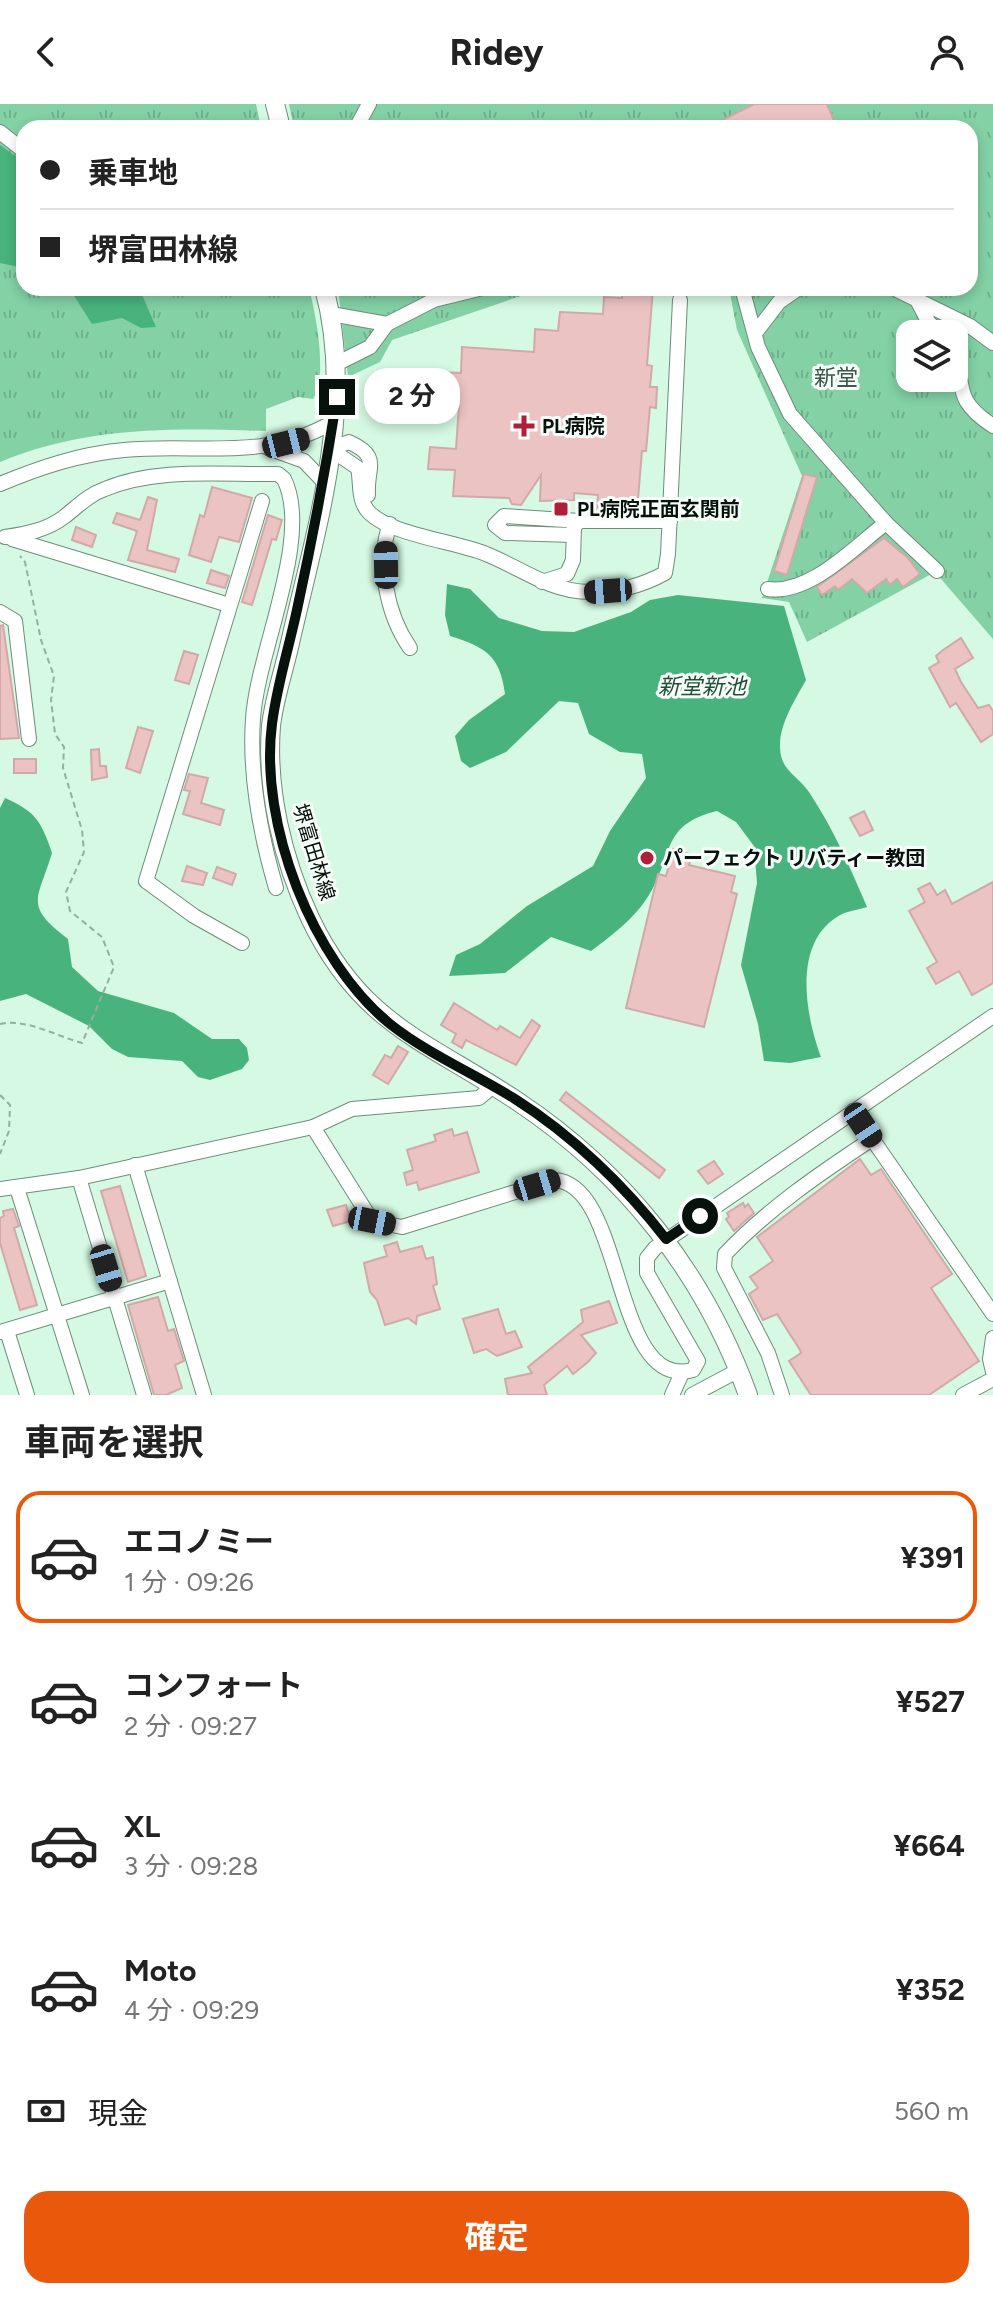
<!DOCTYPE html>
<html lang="ja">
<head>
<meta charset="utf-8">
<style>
  :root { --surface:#fff; --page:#f6f6f6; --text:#222; --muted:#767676; --line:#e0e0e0; --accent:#ea580c }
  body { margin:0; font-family:Figtree,"Noto Sans JP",sans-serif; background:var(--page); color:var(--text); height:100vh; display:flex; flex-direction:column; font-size:30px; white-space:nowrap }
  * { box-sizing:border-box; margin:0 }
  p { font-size:26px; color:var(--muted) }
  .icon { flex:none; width:44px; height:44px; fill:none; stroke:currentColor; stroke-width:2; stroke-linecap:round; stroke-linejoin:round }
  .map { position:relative; height:1291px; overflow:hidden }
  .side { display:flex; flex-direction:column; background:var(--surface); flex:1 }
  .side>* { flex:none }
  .hud { position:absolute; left:16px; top:16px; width:962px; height:176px; border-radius:24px; box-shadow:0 4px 12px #0003; display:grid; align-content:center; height:176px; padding:0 24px; background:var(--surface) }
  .fabs { position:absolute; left:896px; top:216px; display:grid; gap:16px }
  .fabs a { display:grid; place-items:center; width:72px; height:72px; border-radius:16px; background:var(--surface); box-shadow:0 4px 12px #0003; font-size:40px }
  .end { position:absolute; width:36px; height:36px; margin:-18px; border:10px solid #06120b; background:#fff; box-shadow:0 0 0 4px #fff }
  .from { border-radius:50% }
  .bubble { position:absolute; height:56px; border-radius:24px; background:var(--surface); box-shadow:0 4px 12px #0003; font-size:26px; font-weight:700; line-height:56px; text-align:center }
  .car { position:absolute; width:24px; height:48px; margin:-24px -12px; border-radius:10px; box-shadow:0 0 6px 2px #0007; background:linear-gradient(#222 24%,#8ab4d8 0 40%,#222 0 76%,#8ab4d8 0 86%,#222 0) }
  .hud b { display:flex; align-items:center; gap:28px; height:76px; font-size:30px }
  .hud b+b { border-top:2px solid var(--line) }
  .hud i { width:20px; height:20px; background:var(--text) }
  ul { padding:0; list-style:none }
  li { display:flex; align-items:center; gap:24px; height:132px; margin:0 16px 12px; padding:0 8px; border:4px solid transparent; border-radius:24px }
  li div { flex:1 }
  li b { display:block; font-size:30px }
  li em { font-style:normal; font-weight:700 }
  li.active { border-color:var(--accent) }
  li>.icon { width:72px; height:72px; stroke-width:1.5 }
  h2 { padding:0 24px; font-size:36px; line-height:96px }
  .pay { display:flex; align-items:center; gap:20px; height:88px; padding:0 24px; font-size:30px }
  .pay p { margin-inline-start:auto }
  .button { display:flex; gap:16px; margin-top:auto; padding:16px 24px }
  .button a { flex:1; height:92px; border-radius:24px; background:var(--accent); color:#fff; font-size:32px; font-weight:700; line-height:92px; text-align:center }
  header { display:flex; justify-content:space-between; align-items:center; height:104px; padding:0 24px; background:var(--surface); font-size:36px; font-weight:700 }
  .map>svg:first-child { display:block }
  .grass { fill:url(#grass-tufts); fill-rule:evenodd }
  .water { fill:#48b37d }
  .building { fill:#ecc3c3; stroke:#d1a9a9; stroke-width:2 }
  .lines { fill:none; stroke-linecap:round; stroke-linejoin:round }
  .minor-casing { stroke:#6d8e7b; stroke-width:16 }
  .major-casing { stroke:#6d8e7b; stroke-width:20 }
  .path { stroke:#93b09e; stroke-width:2; stroke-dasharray:6 4; stroke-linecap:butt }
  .minor { stroke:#fff; stroke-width:14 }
  .major { stroke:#fff; stroke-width:18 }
  .route { stroke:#06120b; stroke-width:10 }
  .poi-dot { fill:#b11e3a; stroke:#f7fefa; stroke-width:3 }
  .labels { text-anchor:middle; stroke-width:6; stroke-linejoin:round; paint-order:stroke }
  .poi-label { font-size:20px; font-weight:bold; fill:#06120b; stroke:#f7fefa; text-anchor:start }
  .street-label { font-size:20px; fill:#06120b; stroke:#f7fefa }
  .neighbourhood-label { font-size:22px; fill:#3a5947; stroke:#f7fefa }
  .water-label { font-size:22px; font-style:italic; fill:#224d36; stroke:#f7fefa }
</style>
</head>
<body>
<header><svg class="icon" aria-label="back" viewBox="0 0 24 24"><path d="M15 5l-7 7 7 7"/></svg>Ridey<svg class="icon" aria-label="person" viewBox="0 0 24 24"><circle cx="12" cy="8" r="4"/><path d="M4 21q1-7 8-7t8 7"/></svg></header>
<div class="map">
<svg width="993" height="1291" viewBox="0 0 993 1291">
  <defs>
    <pattern id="grass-tufts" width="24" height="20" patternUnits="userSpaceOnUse" patternTransform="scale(2)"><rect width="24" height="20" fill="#83d1a5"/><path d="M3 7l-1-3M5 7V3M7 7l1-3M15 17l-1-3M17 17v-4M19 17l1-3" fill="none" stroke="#70b28d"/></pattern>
  </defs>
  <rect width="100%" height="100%" fill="#d5f9e3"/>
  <g class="grass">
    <path d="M0 0H256L261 24H24V184H309C316 211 328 271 313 295L298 293 266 305V327C174 324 86 322 0 358Z"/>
    <path d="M289 0H993V535L935 468 807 538 789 498 762 494 802 372 737 226 729 184H970V24H294ZM910 230H954V274H910Z"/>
    <path d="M338 184H544L392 236 380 258 348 273Z"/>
  </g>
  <g class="water">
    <path d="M0 41 24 59V164L0 159Z"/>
    <path d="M69 184H139L156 223 141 224 122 214 92 220Z"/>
    <path d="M447 480 470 485 499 514 542 527 574 528 631 508 650 496 678 491 784 502 806 576C795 596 779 620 780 644 781 667 797 671 809 688 834 726 849 761 867 803 858 806 845 807 837 813 792 841 806 913 821 953L790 959 764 957 758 920 741 861 757 779 754 742 736 718 717 707C664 720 673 746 653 784 638 812 615 829 591 847L551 833 505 869 449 872 456 851 480 840 527 802 593 762 610 727 646 674 642 650 620 648 589 630 578 599 559 597 506 648 470 664 461 657 455 632 469 616 505 590C500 551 485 543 450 532L445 511Z"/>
    <path d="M5 694C36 708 41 717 52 749 38 796 23 801 68 835L72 863 98 887 174 909 212 935H239L247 944 249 956 242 965 210 976 198 973 182 957 128 953 112 945 89 922 26 890 0 897V704Z"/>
  </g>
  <g class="building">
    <path d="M754 0H827L837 24H707Z"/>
    <path d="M640 184H653L647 261 652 262 650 283H657L656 304 650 303 646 347H642L637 407H597L598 391 574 389V396L540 397 541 371 521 401 512 400 509 394 453 392 455 366 428 365 430 343 456 345 459 301 435 299 437 268 461 269 462 243 534 248 535 225 558 227 560 208 603 210 604 193 622 194V188L640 189Z"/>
    <path d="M804 370 817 373 787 471 774 467Z"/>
    <path d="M212 383 252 394 239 438 219 433 211 458 189 451 200 411 204 413Z"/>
    <path d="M148 393 157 396 147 446 179 455 175 468 128 456 137 427 113 419 117 409 140 416Z"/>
    <path d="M268 411 282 416 276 436 272 435 252 501 242 498Z"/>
    <path d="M76 423 96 431 92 443 72 436Z"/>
    <path d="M884 434 908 454 920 470 903 483 897 475 890 481 886 475 867 489 852 475 838 486 835 482 822 491 817 483Z"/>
    <path d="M211 466 229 472 225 484 207 479Z"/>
    <path d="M3 521 19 634 0 635V522Z"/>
    <path d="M961 534 973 554 955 565 961 578 978 604 989 601 993 607V630L981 638 956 599 950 603 929 564 939 558 936 552 943 546Z"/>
    <path d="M184 547 198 551 189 580 175 576Z"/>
    <path d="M138 623 153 627 140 669 126 664Z"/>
    <path d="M99 645 100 662H106L107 673 92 676 91 646Z"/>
    <rect x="14" y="655" width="22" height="14"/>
    <path d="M189 670 208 674 201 699 224 706 220 721 183 710 190 687 184 686Z"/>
    <path d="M864 707 873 726 860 732 850 714Z"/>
    <path d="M673 745 692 751 689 761 735 772 731 788 737 790 704 923 626 904 658 770 666 772Z"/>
    <path d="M187 762 207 769 203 781 182 777Z"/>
    <path d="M217 763 236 770 232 781 213 774Z"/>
    <path d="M993 778V879L972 891 959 867 936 880 927 864 937 858 909 807 925 798 918 785 930 779 937 791 945 786 952 800Z"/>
    <path d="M454 899 497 926 500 922 520 934 532 916 540 922 516 961 466 936 462 944 452 938 456 930 441 921Z"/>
    <path d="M398 942 408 948 388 980 373 971 385 951 391 954Z"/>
    <path d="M566 988 665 1066 659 1074 560 996Z"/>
    <path d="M452 1025 454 1032 467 1028 479 1068 419 1086 417 1078 407 1081 404 1069 413 1066 407 1046 436 1037 434 1031Z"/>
    <path d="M860 1055 871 1071 881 1065 952 1170 931 1184 979 1257 929 1291H811L789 1257 801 1249 800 1246 777 1210 763 1216 749 1190 758 1184 750 1173 773 1157 757 1133Z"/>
    <path d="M714 1057 723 1070 708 1080 698 1067Z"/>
    <path d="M120 1082 146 1172 128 1178 101 1087Z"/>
    <path d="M743 1099 745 1103 748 1100 754 1109 734 1127 726 1115 729 1113 727 1109Z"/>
    <path d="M346 1101 351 1117 333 1122 327 1106Z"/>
    <path d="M13 1105 19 1122 14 1124 37 1201 20 1206 0 1139V1114L4 1112 3 1107Z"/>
    <path d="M397 1138 400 1148 422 1142 426 1155 433 1153 437 1180 433 1182 440 1205 417 1212 416 1220 408 1214 385 1221 377 1196 370 1188 364 1159 387 1152 384 1142Z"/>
    <path d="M158 1193 168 1227 174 1225 184 1257 175 1261 182 1284 166 1291H154L128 1201Z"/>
    <path d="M609 1197 617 1219 581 1231 596 1249 588 1258 573 1270 567 1262 544 1281 547 1291H508L505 1275 532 1269 528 1263 583 1218 581 1206Z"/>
    <path d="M498 1205 506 1230 515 1227 522 1243 497 1252 486 1245 474 1249 463 1215Z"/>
  </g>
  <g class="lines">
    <g class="minor-casing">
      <g id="minor">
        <path d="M356 24 369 0"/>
        <path d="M0 28 24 47"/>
        <path d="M742 184 758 243 790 310 886 419 937 467"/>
        <path d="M893 184 970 222 993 239"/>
        <path d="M917 196 929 219 943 230"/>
        <path d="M331 210 387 220"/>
        <path d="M756 228 779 198 799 184"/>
        <path d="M954 246C966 283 952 295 993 322"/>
        <path d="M338 259 370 243 387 220 434 196 483 184"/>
        <path d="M268 344 304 357 324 378"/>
        <path d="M330 345 358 364C361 377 358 395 367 406 387 431 456 437 486 450 521 464 549 487 588 488 614 489 642 482 665 469L668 450 680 196"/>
        <path d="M330 345 349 338C382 353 366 363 368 391"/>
        <path d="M0 380C41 363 80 350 124 346 199 339 264 358 333 318"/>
        <path d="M390 420C376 458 387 511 410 544"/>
        <path d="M573 431 505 429 495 421 504 412 580 417"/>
        <path d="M5 433C26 430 47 426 64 413 77 403 88 391 105 385 157 363 222 371 278 370L284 375C313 433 257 548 253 615 249 672 260 729 276 784"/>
        <path d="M12 435 229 501"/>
        <path d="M542 478 567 470 573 456 574 422 580 417H670"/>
        <path d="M768 485C810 491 854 443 886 419"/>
        <path d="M0 508 15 517 29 635"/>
        <path d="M242 839 194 812 146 777 262 397"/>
        <path d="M853 1007 993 1210"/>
        <path d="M313 1023 372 1117 402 1123 554 1076C626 1079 611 1288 693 1266L698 1257 647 1169V1154L655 1144 993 912"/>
        <path d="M135 1061 204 1291"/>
        <path d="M79 1074 144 1291"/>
        <path d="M17 1084 82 1291"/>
        <path d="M0 1085 79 1074 313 1023 352 1005 479 994 492 983"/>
        <path d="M7 1227 27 1291"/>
        <path d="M0 1228 170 1177"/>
        <path d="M993 1234 990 1255 993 1268"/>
        <path d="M672 1291 682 1269"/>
        <path d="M692 1291 739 1266"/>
        <path d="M782 1291 768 1249 724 1164 725 1150C769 1104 819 1070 872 1035"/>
        <path d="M963 1291 993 1275"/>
      </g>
    </g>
    <g class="major-casing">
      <g id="major">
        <path d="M275 0 281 24"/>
        <path d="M324 184C356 301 316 424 290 539 284 566 274 595 271 622 266 687 283 756 310 814 361 921 427 937 517 997 625 1069 704 1169 748 1291"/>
      </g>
    </g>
    <g class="path">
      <path d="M0 920C26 914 56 932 82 939L114 863 102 833 70 807 66 788 84 748 82 726 63 664 64 643 55 630 51 596 54 572 41 536 25 458 20 452"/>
      <path d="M0 991 10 1001 9 1027 0 1050"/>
    </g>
    <use href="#minor" class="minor"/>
    <use href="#major" class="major"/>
  </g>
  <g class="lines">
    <path class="route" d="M337 293C326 363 313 432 298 501 290 540 277 580 272 620 259 720 312 856 390 920 428 950 475 970 515 995 572 1031 625 1082 666 1135L700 1112"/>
  </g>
  <g class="poi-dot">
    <path d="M520 310h8v8h8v8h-8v8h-8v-8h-8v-8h8z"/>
    <rect x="553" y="397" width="16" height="16" rx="4"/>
    <circle cx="647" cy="754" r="8"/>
  </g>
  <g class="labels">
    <g class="poi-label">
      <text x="542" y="329">PL病院</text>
      <text x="577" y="412">PL病院正面玄関前</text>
      <text x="663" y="761">パーフェクト リバティー教団</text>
    </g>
    <g class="street-label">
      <text transform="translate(314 748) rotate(73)" y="7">堺富田林線</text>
    </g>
    <g class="neighbourhood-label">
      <text x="836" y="281">新堂</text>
    </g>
    <g class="water-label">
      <text x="702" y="590">新堂新池</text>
    </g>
  </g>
</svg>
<div class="fabs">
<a><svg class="icon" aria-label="layers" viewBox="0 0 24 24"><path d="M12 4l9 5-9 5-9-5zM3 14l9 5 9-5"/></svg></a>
</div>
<i class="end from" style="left:700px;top:1112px"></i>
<i class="end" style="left:337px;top:293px"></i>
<div class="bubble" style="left:364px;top:264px;width:96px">2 分</div>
<i class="car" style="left:286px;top:339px;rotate:76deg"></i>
<i class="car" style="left:386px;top:461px;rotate:359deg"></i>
<i class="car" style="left:608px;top:487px;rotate:266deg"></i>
<i class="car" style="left:863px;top:1021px;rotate:146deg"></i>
<i class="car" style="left:537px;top:1081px;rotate:73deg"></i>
<i class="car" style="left:372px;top:1117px;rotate:101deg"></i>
<i class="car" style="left:106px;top:1164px;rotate:163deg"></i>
<div class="hud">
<b><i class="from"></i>乗車地</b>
<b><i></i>堺富田林線</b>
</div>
</div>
<section class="side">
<h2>車両を選択</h2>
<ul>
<li class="active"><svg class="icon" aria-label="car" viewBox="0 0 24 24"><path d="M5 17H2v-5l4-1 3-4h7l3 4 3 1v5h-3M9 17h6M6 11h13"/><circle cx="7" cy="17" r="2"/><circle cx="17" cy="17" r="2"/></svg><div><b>エコノミー</b><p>1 分 · 09:26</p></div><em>¥391</em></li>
<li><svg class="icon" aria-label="car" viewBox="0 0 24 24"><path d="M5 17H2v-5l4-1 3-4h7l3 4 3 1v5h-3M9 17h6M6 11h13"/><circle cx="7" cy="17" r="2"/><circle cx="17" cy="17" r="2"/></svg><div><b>コンフォート</b><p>2 分 · 09:27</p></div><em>¥527</em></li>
<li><svg class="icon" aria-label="car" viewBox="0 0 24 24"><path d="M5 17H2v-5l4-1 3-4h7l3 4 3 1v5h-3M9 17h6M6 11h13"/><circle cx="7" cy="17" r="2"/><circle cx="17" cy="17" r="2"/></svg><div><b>XL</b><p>3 分 · 09:28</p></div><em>¥664</em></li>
<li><svg class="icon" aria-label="car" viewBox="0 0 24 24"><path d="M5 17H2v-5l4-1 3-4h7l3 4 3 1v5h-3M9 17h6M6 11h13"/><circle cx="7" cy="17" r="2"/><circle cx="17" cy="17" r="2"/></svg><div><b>Moto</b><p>4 分 · 09:29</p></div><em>¥352</em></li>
</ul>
<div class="pay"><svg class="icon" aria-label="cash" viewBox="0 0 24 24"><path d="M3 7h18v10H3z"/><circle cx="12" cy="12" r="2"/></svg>現金<p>560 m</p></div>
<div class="button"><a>確定</a></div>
</section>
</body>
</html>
